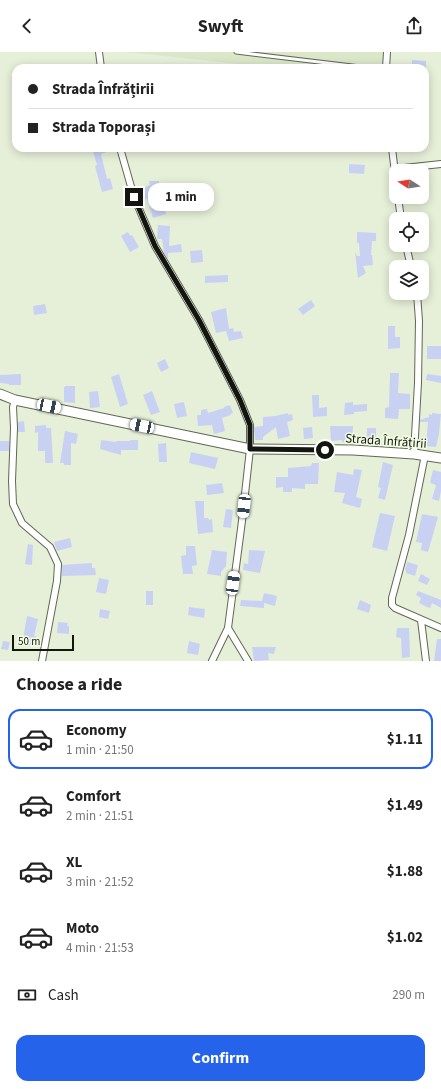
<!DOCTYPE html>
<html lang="en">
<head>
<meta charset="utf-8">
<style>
  :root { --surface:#fff; --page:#f6f6f6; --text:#222; --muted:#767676; --line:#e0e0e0; --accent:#2563eb }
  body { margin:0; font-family:"Source Sans 3",sans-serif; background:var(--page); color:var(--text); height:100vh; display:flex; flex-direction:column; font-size:15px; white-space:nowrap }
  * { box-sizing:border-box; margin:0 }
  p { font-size:13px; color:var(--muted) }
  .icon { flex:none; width:22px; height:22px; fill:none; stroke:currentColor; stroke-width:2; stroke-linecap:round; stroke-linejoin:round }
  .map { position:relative; height:609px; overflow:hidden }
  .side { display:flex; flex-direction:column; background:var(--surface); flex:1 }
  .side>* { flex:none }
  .guide { position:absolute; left:12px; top:12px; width:417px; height:88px; border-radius:12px; box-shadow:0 2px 10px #0003; display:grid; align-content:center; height:88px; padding:0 16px; background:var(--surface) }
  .needle { width:26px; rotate:282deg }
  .buttons { position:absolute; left:389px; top:112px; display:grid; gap:8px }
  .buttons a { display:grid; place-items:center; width:40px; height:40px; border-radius:8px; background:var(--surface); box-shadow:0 2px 10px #0003; font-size:20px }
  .scale { position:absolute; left:12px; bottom:10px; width:62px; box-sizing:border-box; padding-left:4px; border:2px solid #12160e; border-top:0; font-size:11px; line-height:14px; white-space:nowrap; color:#12160e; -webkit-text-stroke:3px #f3fde5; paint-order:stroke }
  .end { position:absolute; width:18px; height:18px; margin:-9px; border:5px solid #12160e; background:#fff; box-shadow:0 0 0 2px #fff }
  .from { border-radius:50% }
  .bubble { position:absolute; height:28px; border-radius:12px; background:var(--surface); box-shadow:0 2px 10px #0003; font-size:13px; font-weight:700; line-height:28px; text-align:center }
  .car { position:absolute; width:12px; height:24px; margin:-12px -6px; border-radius:5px; box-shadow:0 0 3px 1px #0007; background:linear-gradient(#fff 24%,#345 0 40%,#fff 0 76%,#345 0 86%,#fff 0) }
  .guide b { display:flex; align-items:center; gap:14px; height:38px; font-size:15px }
  .guide b+b { border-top:1px solid var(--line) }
  .guide i { width:10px; height:10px; background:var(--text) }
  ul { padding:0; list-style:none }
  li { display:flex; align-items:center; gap:12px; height:60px; margin:0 8px 6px; padding:0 8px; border:2px solid transparent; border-radius:12px }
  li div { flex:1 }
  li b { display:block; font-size:15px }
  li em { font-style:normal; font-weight:700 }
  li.selected { border-color:var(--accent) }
  li>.icon { width:36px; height:36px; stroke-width:1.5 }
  h2 { padding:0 16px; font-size:18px; line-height:48px }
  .pay { display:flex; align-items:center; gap:10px; height:44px; padding:0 16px; font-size:15px }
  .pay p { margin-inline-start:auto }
  .action { display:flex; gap:8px; margin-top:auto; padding:8px 16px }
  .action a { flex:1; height:46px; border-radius:12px; background:var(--accent); color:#fff; font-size:16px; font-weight:700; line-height:46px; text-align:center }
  header { display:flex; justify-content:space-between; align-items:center; height:52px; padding:0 16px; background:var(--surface); font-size:18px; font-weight:700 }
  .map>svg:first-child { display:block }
  .built { fill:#dbe7c9 }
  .building { fill:#c9d1f3 }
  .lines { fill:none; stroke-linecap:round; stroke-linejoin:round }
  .lane-casing { stroke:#606854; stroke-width:5 }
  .street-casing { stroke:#606854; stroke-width:8 }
  .secondary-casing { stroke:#606854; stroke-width:11 }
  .lane { stroke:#fff; stroke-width:3 }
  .street { stroke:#fff; stroke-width:6 }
  .secondary { stroke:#fff; stroke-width:9 }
  .route { stroke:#12160e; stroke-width:5 }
  .labels { text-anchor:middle; stroke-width:3; stroke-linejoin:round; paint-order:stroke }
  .street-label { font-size:13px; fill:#12160e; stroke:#f3fde5 }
</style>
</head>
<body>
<header><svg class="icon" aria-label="back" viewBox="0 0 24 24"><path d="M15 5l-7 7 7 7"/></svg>Swyft<svg class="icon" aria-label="share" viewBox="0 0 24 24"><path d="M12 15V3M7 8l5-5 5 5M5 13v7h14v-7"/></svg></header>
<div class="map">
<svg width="441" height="609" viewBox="0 0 441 609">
  <rect width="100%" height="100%" fill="#e6efd8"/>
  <path class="built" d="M127 0H389L387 16H275Z"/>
  <g class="building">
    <path d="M412 8 426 9V16H412Z"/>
    <path d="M92 96H113V98L101 102 107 127 110 126 113 137 102 140 95 114 97 113Z"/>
    <path d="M349 112 365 113 364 122 349 121Z"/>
    <path d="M149 129H159L160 144 164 143 168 157 165 158 166 162 153 166 147 147 140 148 138 138 150 133Z"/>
    <path d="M158 173 170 174 169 194 181 192 182 200 168 201V207L164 200 162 187H157Z"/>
    <path d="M128 180 130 184 132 183 139 195 130 200 121 184Z"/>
    <path d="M357 180 376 181V189H372L371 203H372L373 213 363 214 366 221 358 226 355 200 357 204H360L359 191H357Z"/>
    <path d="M202 198 203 210 191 211 190 199Z"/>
    <path d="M228 223V230L205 231V224Z"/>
    <path d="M311 248 315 254 303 263 298 257Z"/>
    <path d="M45 252 47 261 34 263 33 254Z"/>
    <path d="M226 256 229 277 233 276 234 280 241 279 243 286 229 289 226 279 216 281 211 260Z"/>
    <path d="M388 274H395V285H400V296L388 297Z"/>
    <rect x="427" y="294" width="14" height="13"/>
    <path d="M165 307 169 316 161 320 157 311Z"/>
    <path d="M390 321H399L398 341 410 342V357H399L398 367 385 366V356L389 355Z"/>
    <path d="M21 322V333H9V332L0 331V323Z"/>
    <path d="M119 322 128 352 120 355 111 325Z"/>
    <path d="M427 322 441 324V331L426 328Z"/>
    <path d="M65 334H75V351L64 350V335H65Z"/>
    <path d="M98 339 100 355 90 356 89 340Z"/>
    <path d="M152 339 160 360 151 363 143 343Z"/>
    <path d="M312 343H319V356L327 355V364L313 365Z"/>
    <path d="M184 350 187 364 177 366 174 352Z"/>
    <path d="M353 350V353L367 352V359L354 360V362L344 363 345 351Z"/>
    <path d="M230 353 233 361 230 362 231 363 222 366 225 379 214 382 212 373 198 374 197 363H201V358L207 357 208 361 224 356V355Z"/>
    <path d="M288 361V363L292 362 293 368 287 370 290 384 278 387 276 375 263 385V388H255L254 375 263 374V365L275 364Z"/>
    <path d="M432 361 441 362 439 382 436 395 426 394 428 370H420V368L429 365V362L432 363Z"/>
    <path d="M24 369 25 380H18V370Z"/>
    <path d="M46 373V376H51L53 411H45V399H38V380L35 381V374Z"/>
    <path d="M330 374H353L352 390H342V388L331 389Z"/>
    <path d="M312 375 313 386 304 387 303 376Z"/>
    <path d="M367 376H376V391L367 390Z"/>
    <path d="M65 379 78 382 76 392 71 391V413H64V411H60Z"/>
    <path d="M101 388 116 390V389H130V388H138V398H121V403L100 397Z"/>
    <rect x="0" y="389" width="9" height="10"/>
    <path d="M166 391 167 410H159L158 392Z"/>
    <path d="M191 400 218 406 215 417 189 411Z"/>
    <path d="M383 410 393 413 385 448 378 446 381 436 378 435Z"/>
    <path d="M312 411H319L318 432H305V437L292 436V440H283V435L276 436V425H288V416L311 414Z"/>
    <path d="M354 417 362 418 356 445 362 447 360 456 342 451 345 441 334 440 337 420 353 423Z"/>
    <path d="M433 418 441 420V439L439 449 432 447 436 433 430 431Z"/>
    <path d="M222 431 224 441 207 443 206 433Z"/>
    <path d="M195 449H204V466H208L209 468 212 467 213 480 198 482Z"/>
    <path d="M226 457 233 458 231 476 223 475Z"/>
    <path d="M380 461 395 464 387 499 372 495Z"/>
    <path d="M422 462 438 465 428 500 421 498 422 491 416 490Z"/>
    <path d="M70 486 72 495 57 499 54 490Z"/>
    <path d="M28 492 33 493 32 513 25 512Z"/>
    <path d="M186 494H195L197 513 192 514 193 522H183L181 504 186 503Z"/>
    <path d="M212 498 227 500 226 514 221 520V524L207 522Z"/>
    <path d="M249 498 265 499 260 521 243 518 244 511 248 512Z"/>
    <path d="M407 510 418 513 415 524 406 521V518H405Z"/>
    <path d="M92 511V516H95L96 523 62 524V513Z"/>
    <path d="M421 522 430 527 427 533 418 529Z"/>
    <path d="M99 526 109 528 106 542 96 540Z"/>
    <rect x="146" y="539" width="7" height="14"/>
    <path d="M418 539 441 548V556L432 551 430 556 427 555 419 551 421 546 416 543Z"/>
    <path d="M264 541 277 544 275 554 264 551V556L240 554 241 548 262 549Z"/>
    <path d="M360 548 371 553 369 561 357 557Z"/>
    <path d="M189 555 205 557 204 566 188 563Z"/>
    <path d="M100 557 110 559 108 567 99 565Z"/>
    <path d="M27 564 38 567 34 584H36L33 594 22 592Z"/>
    <path d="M58 570 68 571 67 574H69V582L57 581Z"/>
    <path d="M397 576H409L410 605 402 606 401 586 396 585Z"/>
    <path d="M437 587H441V609H434Z"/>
    <path d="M3 589 10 590 8 598 1 597Z"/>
    <path d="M189 589 200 592 198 603 187 601Z"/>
    <path d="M252 595H276L274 602 268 601 269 608 254 609Z"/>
  </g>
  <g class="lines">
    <g class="lane-casing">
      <path id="lane" d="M236 0 369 16"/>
    </g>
    <g class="street-casing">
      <g id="street">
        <path d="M99 0 101 16"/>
        <path d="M386 16 387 0"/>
        <path d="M120 96 134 145 155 194 199 268 240 348 250 373V397L242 469 228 576 248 609"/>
        <path d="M392 96 396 129"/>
        <path d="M395 117 441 112"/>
        <path d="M398 145 401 167"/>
        <path d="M406 193 411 215"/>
        <path d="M15 348 13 355 14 376 12 429 13 452 22 471 50 495 58 512 57 529 42 609"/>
        <path d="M414 402 418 331 419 269 417 241"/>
        <path d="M425 403 409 483 392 546V553L395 556 441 576"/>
        <path d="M421 568 426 609"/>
        <path d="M212 609 228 576"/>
      </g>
    </g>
    <g class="secondary-casing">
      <path id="secondary" d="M0 342 15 348 250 397 353 398 414 402 441 406"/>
    </g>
    <use href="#lane" class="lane"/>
    <use href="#street" class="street"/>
    <use href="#secondary" class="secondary"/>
  </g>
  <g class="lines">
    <path class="route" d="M134 145 155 194 199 268 240 348 250 373V397L325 398"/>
  </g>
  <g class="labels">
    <g class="street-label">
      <text transform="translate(386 388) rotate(4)" y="5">Strada Înfrățirii</text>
    </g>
  </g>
</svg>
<div class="buttons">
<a><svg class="needle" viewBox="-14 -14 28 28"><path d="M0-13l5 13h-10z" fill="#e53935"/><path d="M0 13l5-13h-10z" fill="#767676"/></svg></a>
<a><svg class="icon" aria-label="locate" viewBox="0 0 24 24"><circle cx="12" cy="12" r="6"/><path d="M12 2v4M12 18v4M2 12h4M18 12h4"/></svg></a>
<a><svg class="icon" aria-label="layers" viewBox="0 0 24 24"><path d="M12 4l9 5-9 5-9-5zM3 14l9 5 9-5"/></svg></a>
</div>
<div class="scale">50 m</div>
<i class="end from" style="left:325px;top:398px"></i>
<i class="end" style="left:134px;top:145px"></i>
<div class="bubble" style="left:148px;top:131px;width:66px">1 min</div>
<i class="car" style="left:49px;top:354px;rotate:102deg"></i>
<i class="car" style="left:142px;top:374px;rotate:282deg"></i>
<i class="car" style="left:244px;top:454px;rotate:186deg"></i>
<i class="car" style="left:233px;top:531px;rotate:8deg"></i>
<div class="guide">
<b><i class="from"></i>Strada Înfrățirii</b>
<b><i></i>Strada Toporași</b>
</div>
</div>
<section class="side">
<h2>Choose a ride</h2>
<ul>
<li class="selected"><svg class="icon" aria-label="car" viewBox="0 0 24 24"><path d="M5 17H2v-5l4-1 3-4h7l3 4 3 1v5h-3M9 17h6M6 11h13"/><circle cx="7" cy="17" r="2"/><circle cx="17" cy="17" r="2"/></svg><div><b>Economy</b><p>1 min · 21:50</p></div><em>$1.11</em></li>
<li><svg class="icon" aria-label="car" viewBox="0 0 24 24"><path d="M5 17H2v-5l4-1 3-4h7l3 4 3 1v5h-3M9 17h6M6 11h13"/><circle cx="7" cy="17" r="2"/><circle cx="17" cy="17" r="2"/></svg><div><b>Comfort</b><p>2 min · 21:51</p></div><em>$1.49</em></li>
<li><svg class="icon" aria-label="car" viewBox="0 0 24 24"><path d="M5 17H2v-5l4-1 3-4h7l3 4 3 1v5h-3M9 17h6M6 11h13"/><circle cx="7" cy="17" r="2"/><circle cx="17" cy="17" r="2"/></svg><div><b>XL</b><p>3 min · 21:52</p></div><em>$1.88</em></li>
<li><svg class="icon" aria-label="car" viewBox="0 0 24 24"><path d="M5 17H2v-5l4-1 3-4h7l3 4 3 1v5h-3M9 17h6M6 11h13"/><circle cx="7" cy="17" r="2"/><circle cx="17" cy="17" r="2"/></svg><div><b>Moto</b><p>4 min · 21:53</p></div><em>$1.02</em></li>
</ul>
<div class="pay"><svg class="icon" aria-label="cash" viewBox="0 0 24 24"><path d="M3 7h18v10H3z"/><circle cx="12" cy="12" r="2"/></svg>Cash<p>290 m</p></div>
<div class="action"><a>Confirm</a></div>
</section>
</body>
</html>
